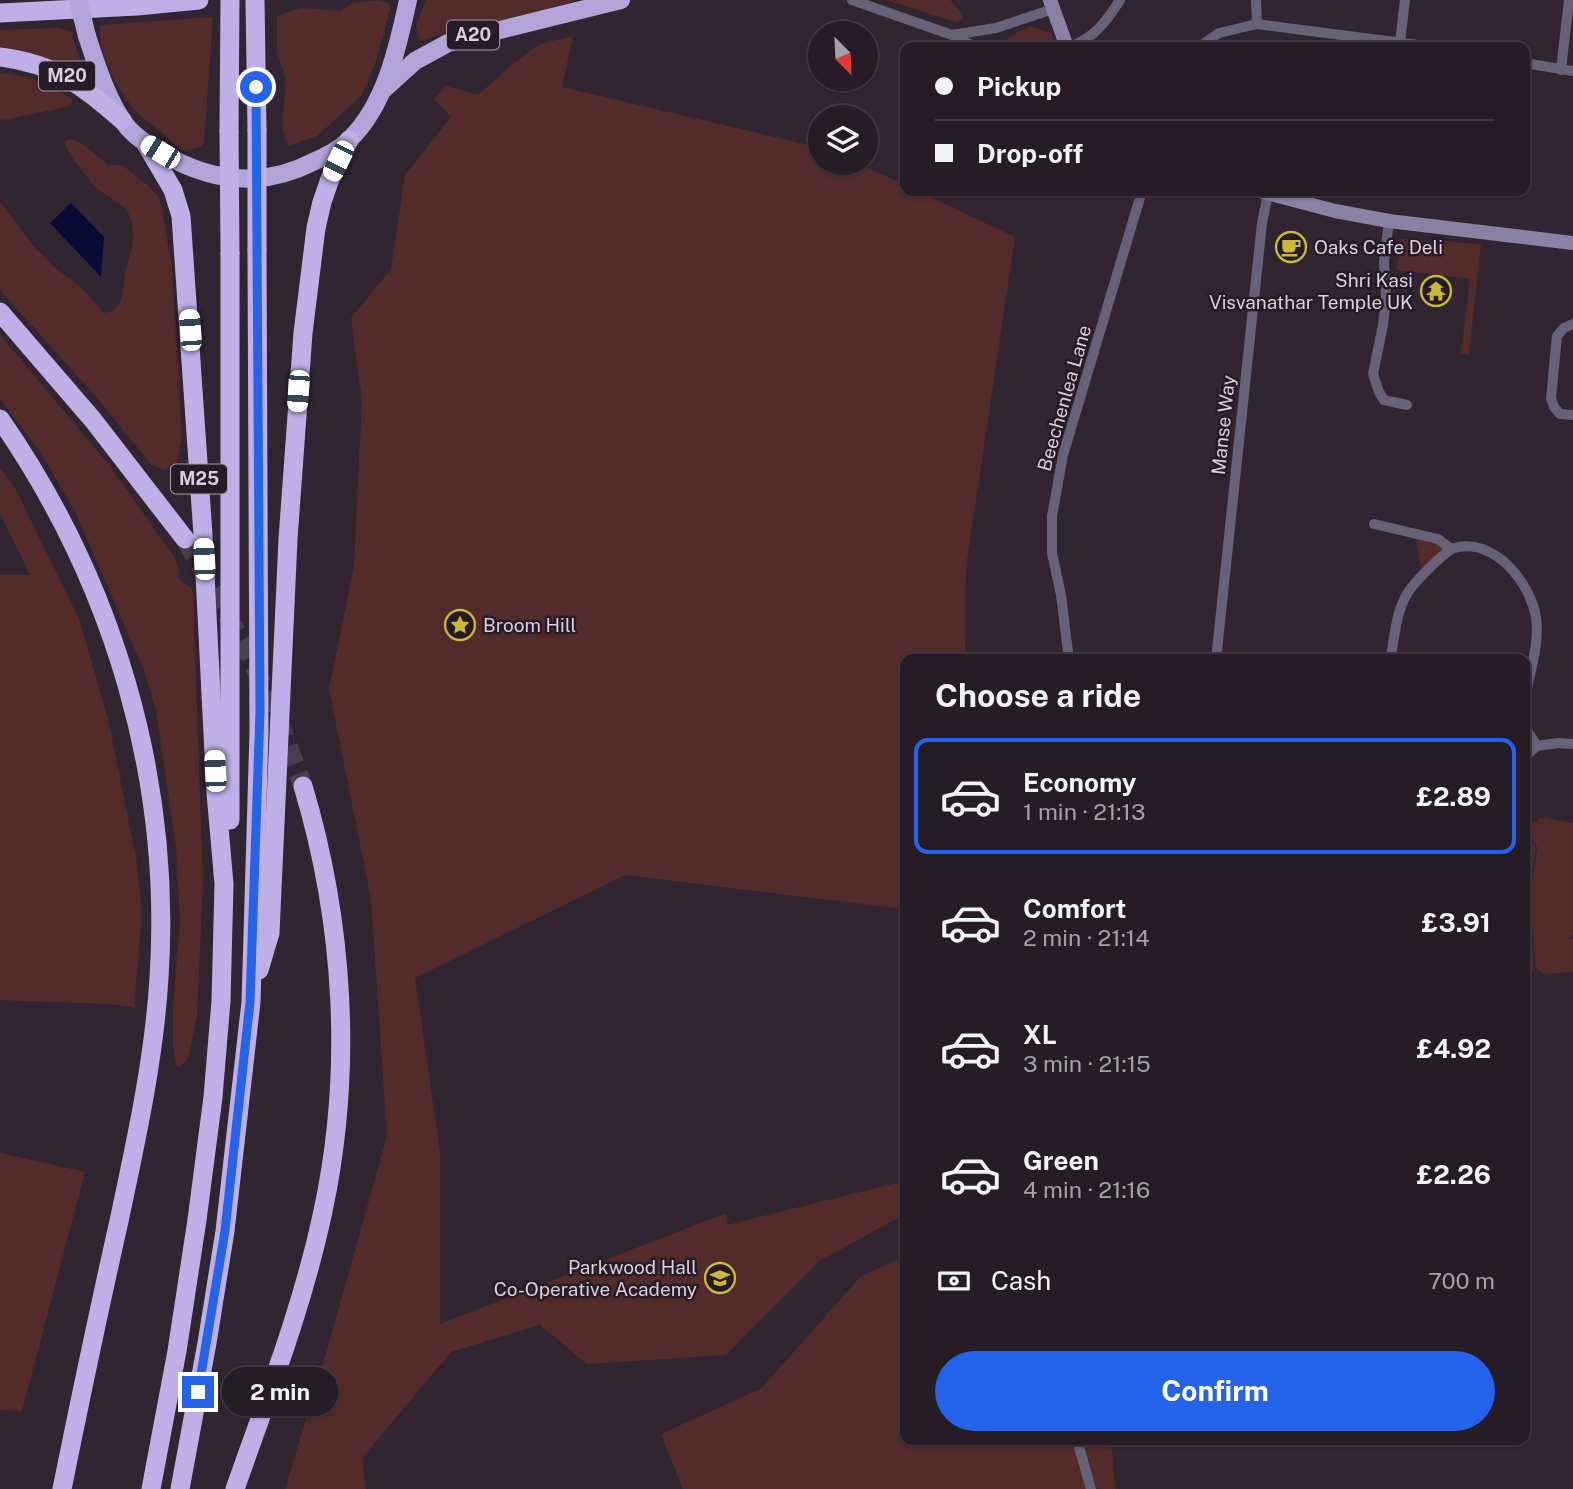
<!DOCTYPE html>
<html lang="en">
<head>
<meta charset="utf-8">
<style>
  :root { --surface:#251c26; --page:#312932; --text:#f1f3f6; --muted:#a3a1a7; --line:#423a43; --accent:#2563eb }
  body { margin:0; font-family:"Public Sans",sans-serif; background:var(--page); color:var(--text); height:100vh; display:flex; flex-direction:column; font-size:26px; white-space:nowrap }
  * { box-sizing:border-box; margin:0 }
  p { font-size:23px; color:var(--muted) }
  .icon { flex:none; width:38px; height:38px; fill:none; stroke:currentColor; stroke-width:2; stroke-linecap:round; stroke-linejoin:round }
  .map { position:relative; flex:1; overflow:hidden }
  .side { position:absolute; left:900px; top:654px; width:630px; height:791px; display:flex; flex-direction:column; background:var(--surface); border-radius:14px; box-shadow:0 2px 5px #0004,0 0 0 2px var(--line) }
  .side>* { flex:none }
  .banner { position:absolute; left:900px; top:42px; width:630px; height:154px; border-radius:14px; box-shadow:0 2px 5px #0004,0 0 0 2px var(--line); display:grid; align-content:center; height:154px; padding:0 35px; background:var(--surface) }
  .needle { width:46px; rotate:156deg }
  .buttons { position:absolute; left:808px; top:21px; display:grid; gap:14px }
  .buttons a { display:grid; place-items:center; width:70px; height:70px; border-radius:50%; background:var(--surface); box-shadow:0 2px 5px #0004,0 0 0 2px var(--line); font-size:35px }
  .end { position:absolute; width:32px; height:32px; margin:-16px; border:9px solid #2563eb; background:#fff; box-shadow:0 0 0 4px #fff }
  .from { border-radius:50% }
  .bubble { position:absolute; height:49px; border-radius:24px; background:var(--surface); box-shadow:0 2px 5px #0004,0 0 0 2px var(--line); font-size:23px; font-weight:700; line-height:49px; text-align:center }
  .car { position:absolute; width:21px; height:42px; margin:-21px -10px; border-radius:9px; box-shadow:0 0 5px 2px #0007; background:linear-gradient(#fff 24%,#345 0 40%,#fff 0 76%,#345 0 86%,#fff 0) }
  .banner b { display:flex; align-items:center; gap:24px; height:66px; font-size:26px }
  .banner b+b { border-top:2px solid var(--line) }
  .banner i { width:18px; height:18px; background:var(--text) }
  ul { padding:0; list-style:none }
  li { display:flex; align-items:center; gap:21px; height:116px; margin:0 14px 10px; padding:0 21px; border:4px solid transparent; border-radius:14px }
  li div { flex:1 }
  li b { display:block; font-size:26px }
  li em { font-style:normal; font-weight:700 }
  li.selected { border-color:var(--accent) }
  li>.icon { width:63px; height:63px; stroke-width:1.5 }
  h2 { padding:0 35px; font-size:32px; line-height:84px }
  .pay { display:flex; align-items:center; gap:18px; height:77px; padding:0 35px; font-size:26px }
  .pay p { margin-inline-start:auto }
  .action { display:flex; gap:14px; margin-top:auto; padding:14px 35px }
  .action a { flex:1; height:80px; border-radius:42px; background:var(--accent); color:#fff; font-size:28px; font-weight:700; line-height:80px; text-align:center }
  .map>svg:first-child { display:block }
  .green { fill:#532b2b }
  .water { fill:#070c36 }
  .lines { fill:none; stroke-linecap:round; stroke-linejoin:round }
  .motorway-tunnel { stroke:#4a3f4b; stroke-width:19; stroke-dasharray:19 10; stroke-linecap:butt }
  .minor { stroke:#686279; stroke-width:10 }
  .secondary { stroke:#8b81a5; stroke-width:14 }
  .trunk { stroke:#b2a4d8; stroke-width:18 }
  .motorway { stroke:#bfafe7; stroke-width:19 }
  .trunk-bridge { stroke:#b2a4d8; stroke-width:18 }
  .motorway-bridge { stroke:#bfafe7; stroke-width:19 }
  .route { stroke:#2563eb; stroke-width:9 }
  .labels { text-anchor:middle; stroke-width:5; stroke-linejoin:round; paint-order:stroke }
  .shield { fill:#271b28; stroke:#a49aa4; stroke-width:2 }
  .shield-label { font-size:18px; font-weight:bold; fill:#d9d0d9 }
  .poi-label { font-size:19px; fill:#d9d0d9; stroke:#271b28; text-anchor:start }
  .street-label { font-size:19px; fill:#d9d0d9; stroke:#271b28 }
</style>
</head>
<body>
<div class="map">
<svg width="1573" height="1489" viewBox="0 0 1573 1489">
  <rect width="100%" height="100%" fill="#312532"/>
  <g class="green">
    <path d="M380 0 390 4V9L376 61 362 95 317 136 288 146 282 128 286 80 277 52V16L300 8 341 11 352 3Z"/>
    <path d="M426 0H578C552 8 525 17 498 22 487 24 477 22 466 25 450 29 435 39 419 40L416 25Z"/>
    <path d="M886 0H950L962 13 963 19 956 22Z"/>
    <path d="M213 17 204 143 200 147 183 151C173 146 168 137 159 130 154 125 147 122 142 117 122 100 96 52 100 25Z"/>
    <path d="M1030 26 1051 33 1057 47H1002L1009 37Z"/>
    <path d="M57 28 71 31 79 57 87 71 84 75C57 60 31 52 0 50V30Z"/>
    <path d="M573 36 562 87 821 148V163H858L905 185V191H917L1015 237 966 567 965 660H905V909L625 875 415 978 440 1153V1324L726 1213 727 1225 905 1181V1214L818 1262 726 1355 587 1364 540 1325 451 1352 362 1458 366 1489H285L327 1350 387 1136 371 899 329 689 354 566 362 399 351 318 391 269 405 175 451 117 434 99 446 86 478 95 514 63 540 44Z"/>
    <path d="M0 73C25 74 52 84 72 100L71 106 4 120 0 119Z"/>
    <path d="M70 139 81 143 109 165H122L146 184 158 196 161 204 172 269 182 438 176 465 165 470 152 465 92 392 0 290V202L33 245 54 267 81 287 104 313C123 310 123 297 124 281 125 264 135 248 133 232 131 200 112 204 94 185 83 173 72 158 65 145V141Z"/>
    <path d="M1400 239 1481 244 1469 355 1461 353 1470 279 1397 270Z"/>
    <path d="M0 335 109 465 175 558 179 571 177 578 192 589 193 594 203 882 197 1015 189 1055 186 1061 178 1067 175 1062 173 1044V1010L180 921 176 847 156 711 145 673 75 511 41 453 0 399Z"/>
    <path d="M0 468 15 488 79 619 108 719 137 864 142 913 134 1007 109 1004 0 1000V575H30L0 513Z"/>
    <path d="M1415 533 1451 549 1422 576Z"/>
    <path d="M1524 814 1528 820 1536 823 1541 817 1573 823V934L1569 939H1573V972L1544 974 1536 968 1533 931 1527 906 1538 849 1531 836 1524 833Z"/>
    <path d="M1524 835 1530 837 1536 849 1525 906 1531 930 1534 972 1524 963Z"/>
    <path d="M900 930H905V1003H898Z"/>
    <path d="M0 1153 85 1172 22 1411 0 1410Z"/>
    <path d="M905 1256V1440H1073L1086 1489H683L661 1434 762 1388 860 1277Z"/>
    <path d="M1083 1440H1111L1115 1489H1097L1084 1453Z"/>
  </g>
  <path class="water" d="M71 203 104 237 101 277 50 223Z"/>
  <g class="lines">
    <path class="motorway-tunnel" d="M185 539 249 655 275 711 303 786"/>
    <g class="minor">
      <path d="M852 0 952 35 975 47"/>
      <path d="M1256 0 1257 24"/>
      <path d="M952 35 996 28 1053 9"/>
      <path d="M1400 42 1405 0"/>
      <path d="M1070 47C1095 37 1106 22 1120 0"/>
      <path d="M1199 47 1219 33 1257 24 1433 47"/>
      <path d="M1524 63 1573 71"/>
      <path d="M1561 70 1569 0"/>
      <path d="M1389 221 1384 262 1386 299 1383 325 1373 374 1379 392 1384 400 1407 405"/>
      <path d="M1573 324 1564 328 1557 336 1551 398 1554 407 1560 414 1573 415"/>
      <path d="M1374 524 1438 539 1451 549"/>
      <path d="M1069 660 1061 595 1052 553V516L1063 455 1142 191"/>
      <path d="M1216 660 1262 223 1268 194"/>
      <path d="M1390 660C1395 637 1396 607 1411 588 1418 579 1445 551 1454 548 1494 537 1530 582 1536 617 1540 644 1529 675 1524 702"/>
      <path d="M1524 726 1537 746 1558 743 1573 744"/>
      <path d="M1524 757 1537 746"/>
      <path d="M1077 1440 1091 1489"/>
    </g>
    <g class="secondary">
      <path d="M1050 0 1067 47"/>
      <path d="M1260 191 1335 211 1389 221 1573 243"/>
    </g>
    <g class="trunk">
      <path d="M87 36C96 64 109 105 128 128 138 139 150 146 162 153 211 182 262 188 313 162 326 156 339 150 349 140 385 106 398 47 408 0"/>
      <path d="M384 89 415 61 448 43 621 0"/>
    </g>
    <g class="motorway">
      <path d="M255 0 257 130"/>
      <path d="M0 13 137 6 199 0"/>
      <path d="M0 57C56 64 81 85 122 120"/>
      <path d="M229 131 230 0"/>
      <path d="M146 144 173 190 181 216 203 535 216 793 224 884 221 1001 213 1097 197 1220 177 1351 151 1489"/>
      <path d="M0 312 93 420 185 539"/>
      <path d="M0 419C114 583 172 779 159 978 154 1060 136 1141 119 1221 99 1310 80 1400 62 1489"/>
      <path d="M230 820V253"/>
      <path d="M259 970 270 933 288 539 303 333 316 228 322 202 330 179 349 140"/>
      <path d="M180 1489 207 1343 225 1231 251 1002 259 732 257 250"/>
      <path d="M235 1489C267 1398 303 1306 323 1211 353 1071 344 923 303 786"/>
    </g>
    <path class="trunk-bridge" d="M78 0 87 36"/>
    <g class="motorway-bridge">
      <path d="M257 130V250"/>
      <path d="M229 131 230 253"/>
    </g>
  </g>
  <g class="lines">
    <path class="route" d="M198 1392 225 1231 250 1002 260 711 256 87"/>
  </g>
  <defs>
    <g id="cafe-ring" transform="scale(1.575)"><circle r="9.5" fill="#271b28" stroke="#caba3a" stroke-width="1.5"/><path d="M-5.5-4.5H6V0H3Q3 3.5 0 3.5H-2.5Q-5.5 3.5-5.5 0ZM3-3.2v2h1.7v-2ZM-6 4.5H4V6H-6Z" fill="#caba3a"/></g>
    <g id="temple-ring" transform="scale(1.575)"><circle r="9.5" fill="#271b28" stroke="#caba3a" stroke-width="1.5"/><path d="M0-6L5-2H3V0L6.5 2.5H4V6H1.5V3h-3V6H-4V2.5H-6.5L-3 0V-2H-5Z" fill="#caba3a"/></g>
    <g id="sight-ring" transform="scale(1.575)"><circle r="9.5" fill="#271b28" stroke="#caba3a" stroke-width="1.5"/><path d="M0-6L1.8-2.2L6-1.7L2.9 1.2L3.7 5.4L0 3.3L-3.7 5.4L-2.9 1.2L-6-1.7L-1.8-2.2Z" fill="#caba3a"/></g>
    <g id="school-ring" transform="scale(1.575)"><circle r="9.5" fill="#271b28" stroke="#caba3a" stroke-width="1.5"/><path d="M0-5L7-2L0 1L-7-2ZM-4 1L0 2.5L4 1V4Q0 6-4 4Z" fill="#caba3a"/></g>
  </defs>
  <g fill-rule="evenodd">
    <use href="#cafe-ring" x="1291" y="247"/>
    <use href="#temple-ring" x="1436" y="291"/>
    <use href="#sight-ring" x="460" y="625"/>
    <use href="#school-ring" x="720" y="1278"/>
  </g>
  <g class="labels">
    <g class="shield">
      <rect x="447" y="20.5" width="52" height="29" rx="5"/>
      <rect x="39" y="61.5" width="56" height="29" rx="5"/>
      <rect x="171" y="464.5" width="56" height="29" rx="5"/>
    </g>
    <g class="shield-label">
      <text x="473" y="41">A20</text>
      <text x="67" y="82">M20</text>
      <text x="199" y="485">M25</text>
    </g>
    <g class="poi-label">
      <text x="1314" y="254">Oaks Cafe Deli</text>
      <text x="1413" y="287" text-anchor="end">Shri Kasi<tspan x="1413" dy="22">Visvanathar Temple UK</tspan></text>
      <text x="483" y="632">Broom Hill</text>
      <text x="697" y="1274" text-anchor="end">Parkwood Hall<tspan x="697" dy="22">Co-Operative Academy</tspan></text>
    </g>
    <g class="street-label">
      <text transform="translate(1064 398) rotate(-74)" y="7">Beechenlea Lane</text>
      <text transform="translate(1223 425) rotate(-84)" y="7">Manse Way</text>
    </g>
  </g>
</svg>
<div class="buttons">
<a><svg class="needle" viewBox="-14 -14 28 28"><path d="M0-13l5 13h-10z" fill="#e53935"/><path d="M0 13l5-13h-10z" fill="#a3a1a7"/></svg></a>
<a><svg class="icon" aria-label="layers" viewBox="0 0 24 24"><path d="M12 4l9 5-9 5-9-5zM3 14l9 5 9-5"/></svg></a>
</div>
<i class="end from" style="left:256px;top:87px"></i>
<i class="end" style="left:198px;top:1392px"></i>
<div class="bubble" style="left:222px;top:1367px;width:116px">2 min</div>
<i class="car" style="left:160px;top:152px;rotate:301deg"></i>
<i class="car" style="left:338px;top:161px;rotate:206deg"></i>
<i class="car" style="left:190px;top:330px;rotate:356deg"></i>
<i class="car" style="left:298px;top:391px;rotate:184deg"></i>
<i class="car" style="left:204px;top:559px;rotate:357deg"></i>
<i class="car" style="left:215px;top:771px;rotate:357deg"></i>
<div class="banner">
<b><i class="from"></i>Pickup</b>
<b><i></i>Drop-off</b>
</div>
<section class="side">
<h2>Choose a ride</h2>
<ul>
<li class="selected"><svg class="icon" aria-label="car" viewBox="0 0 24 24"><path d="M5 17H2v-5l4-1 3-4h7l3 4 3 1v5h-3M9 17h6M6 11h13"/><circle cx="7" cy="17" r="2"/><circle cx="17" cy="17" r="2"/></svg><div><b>Economy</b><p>1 min · 21:13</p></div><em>£2.89</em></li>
<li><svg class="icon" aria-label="car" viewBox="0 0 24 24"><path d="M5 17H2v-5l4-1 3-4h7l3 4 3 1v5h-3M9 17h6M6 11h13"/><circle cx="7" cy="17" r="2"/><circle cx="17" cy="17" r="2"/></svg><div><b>Comfort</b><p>2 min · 21:14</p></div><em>£3.91</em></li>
<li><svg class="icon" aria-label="car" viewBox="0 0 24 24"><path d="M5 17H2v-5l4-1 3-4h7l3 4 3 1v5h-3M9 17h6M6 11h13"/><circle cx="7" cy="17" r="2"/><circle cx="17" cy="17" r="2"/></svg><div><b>XL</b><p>3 min · 21:15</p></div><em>£4.92</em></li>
<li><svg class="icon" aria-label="car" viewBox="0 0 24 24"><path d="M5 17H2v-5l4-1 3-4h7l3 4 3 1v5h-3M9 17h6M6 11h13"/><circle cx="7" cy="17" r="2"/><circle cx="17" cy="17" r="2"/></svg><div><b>Green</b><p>4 min · 21:16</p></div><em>£2.26</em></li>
</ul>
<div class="pay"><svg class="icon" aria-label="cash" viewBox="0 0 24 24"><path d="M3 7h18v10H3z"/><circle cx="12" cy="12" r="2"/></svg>Cash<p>700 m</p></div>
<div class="action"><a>Confirm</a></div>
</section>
</div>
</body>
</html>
